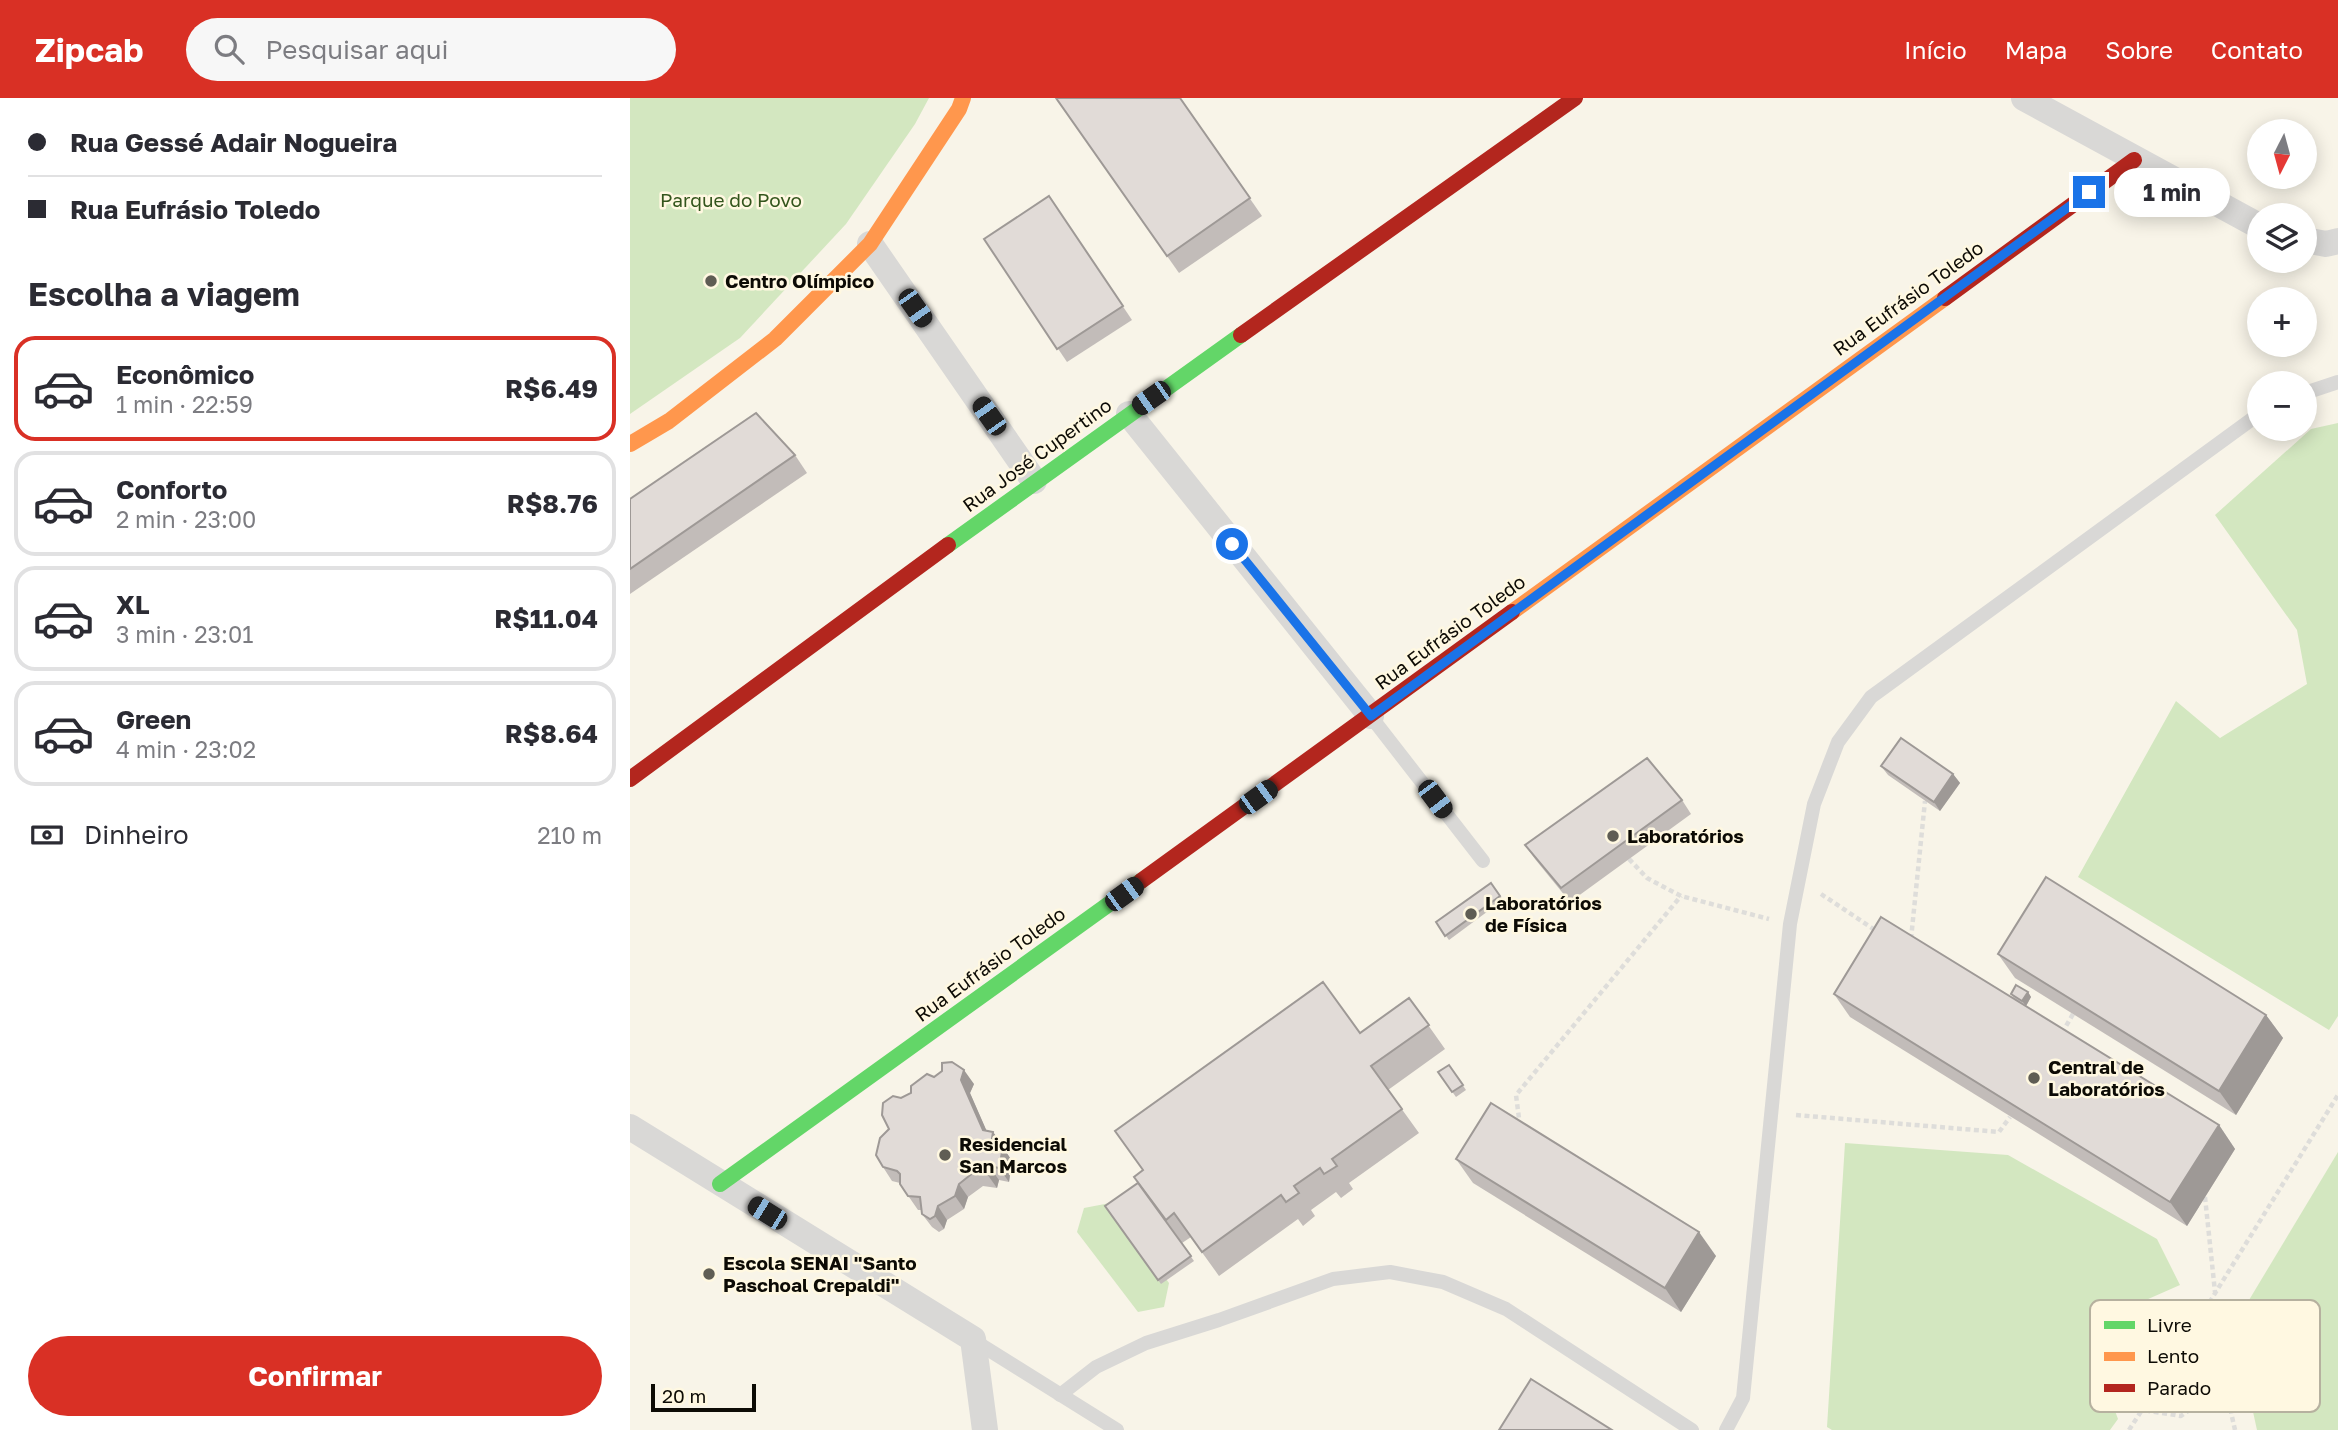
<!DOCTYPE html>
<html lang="pt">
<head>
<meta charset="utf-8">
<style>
  :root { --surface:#fff; --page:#f7f7f7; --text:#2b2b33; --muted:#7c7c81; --line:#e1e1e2; --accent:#d93025 }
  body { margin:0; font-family:"Golos Text",sans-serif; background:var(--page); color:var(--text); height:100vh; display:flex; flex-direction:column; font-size:26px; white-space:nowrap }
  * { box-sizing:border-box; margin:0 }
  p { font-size:23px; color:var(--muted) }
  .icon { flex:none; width:38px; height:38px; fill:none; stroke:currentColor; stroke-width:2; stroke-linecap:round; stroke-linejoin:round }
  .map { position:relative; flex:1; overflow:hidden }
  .drawer { display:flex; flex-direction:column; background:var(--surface); width:630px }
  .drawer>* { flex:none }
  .hud { display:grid; align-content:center; height:154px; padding:0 28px; background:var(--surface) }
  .needle { width:46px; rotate:186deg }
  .controls { position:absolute; left:1617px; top:21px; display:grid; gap:14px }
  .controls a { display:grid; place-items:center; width:70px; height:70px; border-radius:50%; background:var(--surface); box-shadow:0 4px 18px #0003; font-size:35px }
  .scale { position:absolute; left:21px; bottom:18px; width:105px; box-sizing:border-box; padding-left:7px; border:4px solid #0d0b05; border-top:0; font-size:19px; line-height:24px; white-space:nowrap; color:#0d0b05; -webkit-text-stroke:5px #fff8e1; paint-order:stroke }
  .end { position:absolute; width:32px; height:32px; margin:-16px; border:9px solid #1a73e8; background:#fff; box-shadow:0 0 0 4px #fff }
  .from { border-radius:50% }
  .bubble { position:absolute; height:49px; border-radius:24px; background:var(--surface); box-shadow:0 4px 18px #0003; font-size:23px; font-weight:700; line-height:49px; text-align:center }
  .car { position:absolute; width:21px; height:42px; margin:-21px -10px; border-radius:9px; box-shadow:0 0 5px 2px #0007; background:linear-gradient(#222 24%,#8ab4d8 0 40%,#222 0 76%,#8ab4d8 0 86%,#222 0) }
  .hud b { display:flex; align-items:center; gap:24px; height:66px; font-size:26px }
  .hud b+b { border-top:2px solid var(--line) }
  .hud i { width:18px; height:18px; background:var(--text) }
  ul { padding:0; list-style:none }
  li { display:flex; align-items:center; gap:21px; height:105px; margin:0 14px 10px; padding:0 14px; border:4px solid var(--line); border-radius:21px }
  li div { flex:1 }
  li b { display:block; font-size:26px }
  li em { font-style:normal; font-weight:700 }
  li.active { border-color:var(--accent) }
  li>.icon { width:63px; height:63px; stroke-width:1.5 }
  h2 { padding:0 28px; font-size:32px; line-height:84px }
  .pay { display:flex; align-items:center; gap:18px; height:77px; padding:0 28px; font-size:26px }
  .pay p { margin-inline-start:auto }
  .cta { display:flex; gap:14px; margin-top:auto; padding:14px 28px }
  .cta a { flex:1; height:80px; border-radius:42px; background:var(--accent); color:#fff; font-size:28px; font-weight:700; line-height:80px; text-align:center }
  header { display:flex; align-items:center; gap:42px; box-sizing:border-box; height:98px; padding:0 35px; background:var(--accent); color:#fff }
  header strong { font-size:33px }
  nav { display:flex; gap:38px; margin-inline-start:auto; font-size:24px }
  .search { width:490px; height:63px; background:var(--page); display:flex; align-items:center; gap:18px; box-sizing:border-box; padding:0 24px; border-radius:38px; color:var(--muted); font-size:26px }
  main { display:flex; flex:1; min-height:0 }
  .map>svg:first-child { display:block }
  .green { fill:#d3e7c0 }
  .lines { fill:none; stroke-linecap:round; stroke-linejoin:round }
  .path { stroke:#deddda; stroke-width:4.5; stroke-dasharray:5 3.5; stroke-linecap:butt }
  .lane { stroke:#d9d8d6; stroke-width:14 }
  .street { stroke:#d9d8d6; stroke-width:26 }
  .fast { stroke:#63d668; stroke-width:16 }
  .slow { stroke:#ff974d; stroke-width:16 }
  .jam { stroke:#b3261e; stroke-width:16 }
  .wall { fill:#c2bcb9 }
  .shaded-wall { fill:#9e9996 }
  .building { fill:#e1dbd7; stroke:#9e9996; stroke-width:2 }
  .route { stroke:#1a73e8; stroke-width:9 }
  .poi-dot { fill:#5f5d54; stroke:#fff8e1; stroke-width:2.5 }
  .labels { text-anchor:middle; stroke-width:5; stroke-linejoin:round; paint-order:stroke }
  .park-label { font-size:19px; fill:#33551c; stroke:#fff8e1 }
  .poi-label { font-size:19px; font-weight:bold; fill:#0d0b05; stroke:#fff8e1; text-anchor:start }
  .street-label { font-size:19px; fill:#0d0b05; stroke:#fff8e1 }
  .key { fill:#fff8e1; stroke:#b6b19f; stroke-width:2 }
  .key-label { font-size:19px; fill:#0d0b05 }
</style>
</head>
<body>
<header>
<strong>Zipcab</strong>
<div class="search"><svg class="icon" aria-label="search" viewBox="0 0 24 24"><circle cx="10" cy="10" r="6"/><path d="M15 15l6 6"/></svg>Pesquisar aqui</div>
<nav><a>Início</a><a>Mapa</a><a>Sobre</a><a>Contato</a></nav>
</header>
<main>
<section class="drawer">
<div class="hud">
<b><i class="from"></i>Rua Gessé Adair Nogueira</b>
<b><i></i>Rua Eufrásio Toledo</b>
</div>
<h2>Escolha a viagem</h2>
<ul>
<li class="active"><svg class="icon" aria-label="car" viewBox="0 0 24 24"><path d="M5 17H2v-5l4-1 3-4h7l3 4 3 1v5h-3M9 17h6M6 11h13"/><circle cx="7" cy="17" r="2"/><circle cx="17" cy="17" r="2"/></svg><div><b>Econômico</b><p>1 min · 22:59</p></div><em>R$6.49</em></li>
<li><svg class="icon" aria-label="car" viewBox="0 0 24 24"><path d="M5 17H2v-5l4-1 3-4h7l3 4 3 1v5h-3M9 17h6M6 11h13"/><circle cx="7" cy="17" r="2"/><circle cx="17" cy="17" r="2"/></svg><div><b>Conforto</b><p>2 min · 23:00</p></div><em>R$8.76</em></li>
<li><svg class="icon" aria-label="car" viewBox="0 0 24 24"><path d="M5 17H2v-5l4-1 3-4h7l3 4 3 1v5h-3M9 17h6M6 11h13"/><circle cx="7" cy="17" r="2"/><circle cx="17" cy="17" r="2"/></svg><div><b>XL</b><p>3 min · 23:01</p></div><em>R$11.04</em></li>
<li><svg class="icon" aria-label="car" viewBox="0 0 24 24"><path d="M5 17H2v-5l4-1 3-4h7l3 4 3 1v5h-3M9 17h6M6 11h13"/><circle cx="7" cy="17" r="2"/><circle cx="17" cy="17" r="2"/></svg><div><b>Green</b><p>4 min · 23:02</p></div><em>R$8.64</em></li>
</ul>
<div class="pay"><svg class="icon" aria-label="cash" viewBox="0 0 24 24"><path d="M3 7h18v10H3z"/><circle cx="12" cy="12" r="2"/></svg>Dinheiro<p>210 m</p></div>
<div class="cta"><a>Confirmar</a></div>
</section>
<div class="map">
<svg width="1708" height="1332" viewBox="0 0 1708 1332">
  <rect width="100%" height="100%" fill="#f8f4e8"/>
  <g class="green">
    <path d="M0 0H299L285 26 216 126 110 240 0 316Z"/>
    <path d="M1708 325V918L1699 932 1448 779 1546 603 1590 640 1677 586 1667 532 1585 417 1681 331Z"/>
    <path d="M1215 1045 1378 1057 1527 1141 1550 1187 1491 1213 1466 1261 1488 1321 1480 1332H1202L1197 1329Z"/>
    <path d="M1708 1054V1332H1627L1604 1227Z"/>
    <path d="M480 1105 539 1185 534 1209 508 1214 447 1134 454 1110Z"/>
  </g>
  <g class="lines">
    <g class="path">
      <path d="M999 761 1017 780 1051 798 1139 821"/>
      <path d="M1191 796 1248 834"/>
      <path d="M1281 841 1295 703"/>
      <path d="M1432 935 1443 916"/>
      <path d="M1166 1017 1369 1034 1380 1019"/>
      <path d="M890 1028 886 997 1051 798"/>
      <path d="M1575 1099 1585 1194"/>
      <path d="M1527 1220 1566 1226 1589 1257 1583 1295 1551 1318 1513 1312 1490 1281 1495 1242Z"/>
      <path d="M1566 1226 1708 997"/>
      <path d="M1589 1261 1605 1332"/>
      <path d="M1499 1332 1512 1312"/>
    </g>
    <g class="lane">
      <path d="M1675 295 1708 284"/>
      <path d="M742 620 853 763"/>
      <path d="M343 1242 487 1332"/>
      <path d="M430 1297 466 1269 516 1245 589 1222 703 1181 760 1174 813 1184 876 1211 1062 1332"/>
      <path d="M1096 1332 1113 1300 1160 826 1184 706 1208 644 1241 599 1629 316"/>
    </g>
    <g class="street">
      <path d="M1394 0 1629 128"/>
      <path d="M1675 142 1696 146 1708 143"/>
      <path d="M240 146 404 383"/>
      <path d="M499 316 741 618"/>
      <path d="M0 1029 343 1241 355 1332"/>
    </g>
    <g class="fast">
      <path d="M318 447 611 237"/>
      <path d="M90 1086 511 783"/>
    </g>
    <g class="slow">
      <path d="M0 346 39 323 145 241 240 146 329 11 333 0"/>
      <path d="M882 514 1315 200"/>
    </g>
    <g class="jam">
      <path d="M1315 200 1504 62"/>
      <path d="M611 237 945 0"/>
      <path d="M0 681 318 447"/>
      <path d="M511 783 882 514"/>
    </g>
  </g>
  <g class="wall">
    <path d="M426 0H550L632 118 549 175Z"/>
    <path d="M419 98 502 222 437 264 354 141Z"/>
    <path d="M165 357 177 375 0 496V401Z"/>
    <path d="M1251 668 1323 676 1330 685 1310 713 1258 677Z"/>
    <path d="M1052 702 1061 716 940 804 905 761 895 747Z"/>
    <path d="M861 785 873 802 819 842 806 824Z"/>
    <path d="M1368 856 1636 917 1653 940 1606 1017 1385 880Z"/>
    <path d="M1398 894 1401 899 1396 908 1384 901 1381 896Z"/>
    <path d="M1204 896 1589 1027 1605 1051 1557 1128 1220 919Z"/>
    <path d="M779 900 815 951 758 992 789 1035 719 1085 723 1091 711 1100 706 1094 681 1112 685 1118 673 1128 668 1121 589 1178 561 1139 552 1145 521 1102Z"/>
    <path d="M819 967 836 992 826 999 808 974Z"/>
    <path d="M312 973 344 986 340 995 356 1032 363 1034 382 1063 379 1084 369 1082 367 1090 353 1088 338 1099 334 1111 317 1122 314 1131 309 1134 302 1129 292 1116V1112H288L270 1086V1085L262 1083 253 1069 259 1031 271 1000 281 995Z"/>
    <path d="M826 1061 1086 1158 1051 1214 843 1085Z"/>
    <path d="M508 1085 564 1163 531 1186 475 1108Z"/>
  </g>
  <g class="shaded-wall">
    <path d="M1323 676 1330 685 1310 713 1304 704Z"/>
    <path d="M1398 894 1401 899 1396 908 1392 903Z"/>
    <path d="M1636 917 1653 940 1606 1017 1589 993Z"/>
    <path d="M334 972 344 986 340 995 362 1045 363 1034 373 1047 371 1060 373 1049 382 1063 379 1084 369 1070 331 982Z"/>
    <path d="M1589 1027 1605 1051 1557 1128 1540 1104Z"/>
    <path d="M359 1068 369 1082 367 1090 357 1076Z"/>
    <path d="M329 1086 338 1099 334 1111 325 1098Z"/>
    <path d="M308 1108 317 1122 314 1131 305 1118Z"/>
    <path d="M1069 1134 1086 1158 1051 1214 1035 1190Z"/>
  </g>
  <g class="building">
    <path d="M426 0H550L620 100 537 158Z"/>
    <path d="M419 98 493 208 427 251 354 141Z"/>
    <path d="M126 315 165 357 0 471V401Z"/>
    <path d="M1271 640 1323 676 1304 704 1251 668Z"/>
    <path d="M1017 660 1052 702 931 790 895 747Z"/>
    <path d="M1416 779 1636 917 1589 993 1368 856Z"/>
    <path d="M861 785 870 798 815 838 806 824Z"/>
    <path d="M1251 819 1589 1027 1540 1104 1204 896Z"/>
    <path d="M693 884 730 935 779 900 799 927 741 968 772 1011 702 1061 707 1068 694 1076 690 1070 664 1088 669 1095 656 1104 651 1097 572 1154 544 1115 536 1122 504 1079 513 1072 485 1033Z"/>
    <path d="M1386 887 1398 894 1392 903 1381 896Z"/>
    <path d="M322 964 334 972 331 982 353 1032 363 1034 361 1047 373 1049 369 1070 359 1068 357 1076 344 1074 329 1086 325 1098 308 1108 305 1118 300 1121 292 1116 290 1099 278 1098 270 1086V1076L267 1073 253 1069 246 1057 250 1040 259 1031 252 1017 253 1005 263 998 271 1000 281 995V988L297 976 304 979 312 973V965Z"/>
    <path d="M819 967 833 987 822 994 808 974Z"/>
    <path d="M861 1005 1069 1134 1035 1190 826 1061Z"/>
    <path d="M508 1085 561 1158 528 1182 475 1108Z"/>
    <path d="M901 1281 982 1332H869Z"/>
  </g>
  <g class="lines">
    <path class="route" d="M602 446 741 618 1459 94"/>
  </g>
  <g class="poi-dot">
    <circle cx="81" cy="183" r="7"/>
    <circle cx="983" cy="738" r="7"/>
    <circle cx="841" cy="816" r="7"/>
    <circle cx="1404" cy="980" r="7"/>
    <circle cx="315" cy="1057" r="7"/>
    <circle cx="79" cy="1176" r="7"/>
  </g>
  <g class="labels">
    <g class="park-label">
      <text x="101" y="109">Parque do Povo</text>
    </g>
    <g class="poi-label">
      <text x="95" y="190">Centro Olímpico</text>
      <text x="997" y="745">Laboratórios</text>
      <text x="855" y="812">Laboratórios<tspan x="855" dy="22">de Física</tspan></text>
      <text x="1418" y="976">Central de<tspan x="1418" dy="22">Laboratórios</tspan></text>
      <text x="329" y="1053">Residencial<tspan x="329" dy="22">San Marcos</tspan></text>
      <text x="93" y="1172">Escola SENAI "Santo<tspan x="93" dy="22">Paschoal Crepaldi"</tspan></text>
    </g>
    <g class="street-label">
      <text transform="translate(1278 200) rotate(-36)" y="7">Rua Eufrásio Toledo</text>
      <text transform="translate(407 357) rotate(-36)" y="7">Rua José Cupertino</text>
      <text transform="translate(820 534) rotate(-36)" y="7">Rua Eufrásio Toledo</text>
      <text transform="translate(360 866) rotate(-36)" y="7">Rua Eufrásio Toledo</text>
    </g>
  </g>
  <rect x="1460" y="1202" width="230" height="112" rx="10" class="key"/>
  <rect x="1474" y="1223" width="31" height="8" fill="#63d668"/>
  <rect x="1474" y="1254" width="31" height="9" fill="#ff974d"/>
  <rect x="1474" y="1286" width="31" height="8" fill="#b3261e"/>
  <g class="key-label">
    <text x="1517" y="1234">Livre</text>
    <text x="1517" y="1265">Lento</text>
    <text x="1517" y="1297">Parado</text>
  </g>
</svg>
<div class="controls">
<a><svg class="needle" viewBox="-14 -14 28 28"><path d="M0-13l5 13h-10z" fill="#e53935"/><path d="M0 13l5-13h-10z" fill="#7c7c81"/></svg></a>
<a><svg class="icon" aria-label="layers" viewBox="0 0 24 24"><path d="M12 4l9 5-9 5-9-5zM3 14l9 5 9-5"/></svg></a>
<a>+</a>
<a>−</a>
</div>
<div class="scale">20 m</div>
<i class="end from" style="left:602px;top:446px"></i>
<i class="end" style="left:1459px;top:94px"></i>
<div class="bubble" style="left:1484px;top:70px;width:116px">1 min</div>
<i class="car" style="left:285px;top:210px;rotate:145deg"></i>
<i class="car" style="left:521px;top:300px;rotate:235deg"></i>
<i class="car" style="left:359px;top:318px;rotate:325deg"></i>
<i class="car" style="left:628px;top:699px;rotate:54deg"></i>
<i class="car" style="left:805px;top:701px;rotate:143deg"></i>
<i class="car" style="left:494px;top:796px;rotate:54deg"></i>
<i class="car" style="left:137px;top:1115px;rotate:302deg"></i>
</div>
</main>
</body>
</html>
